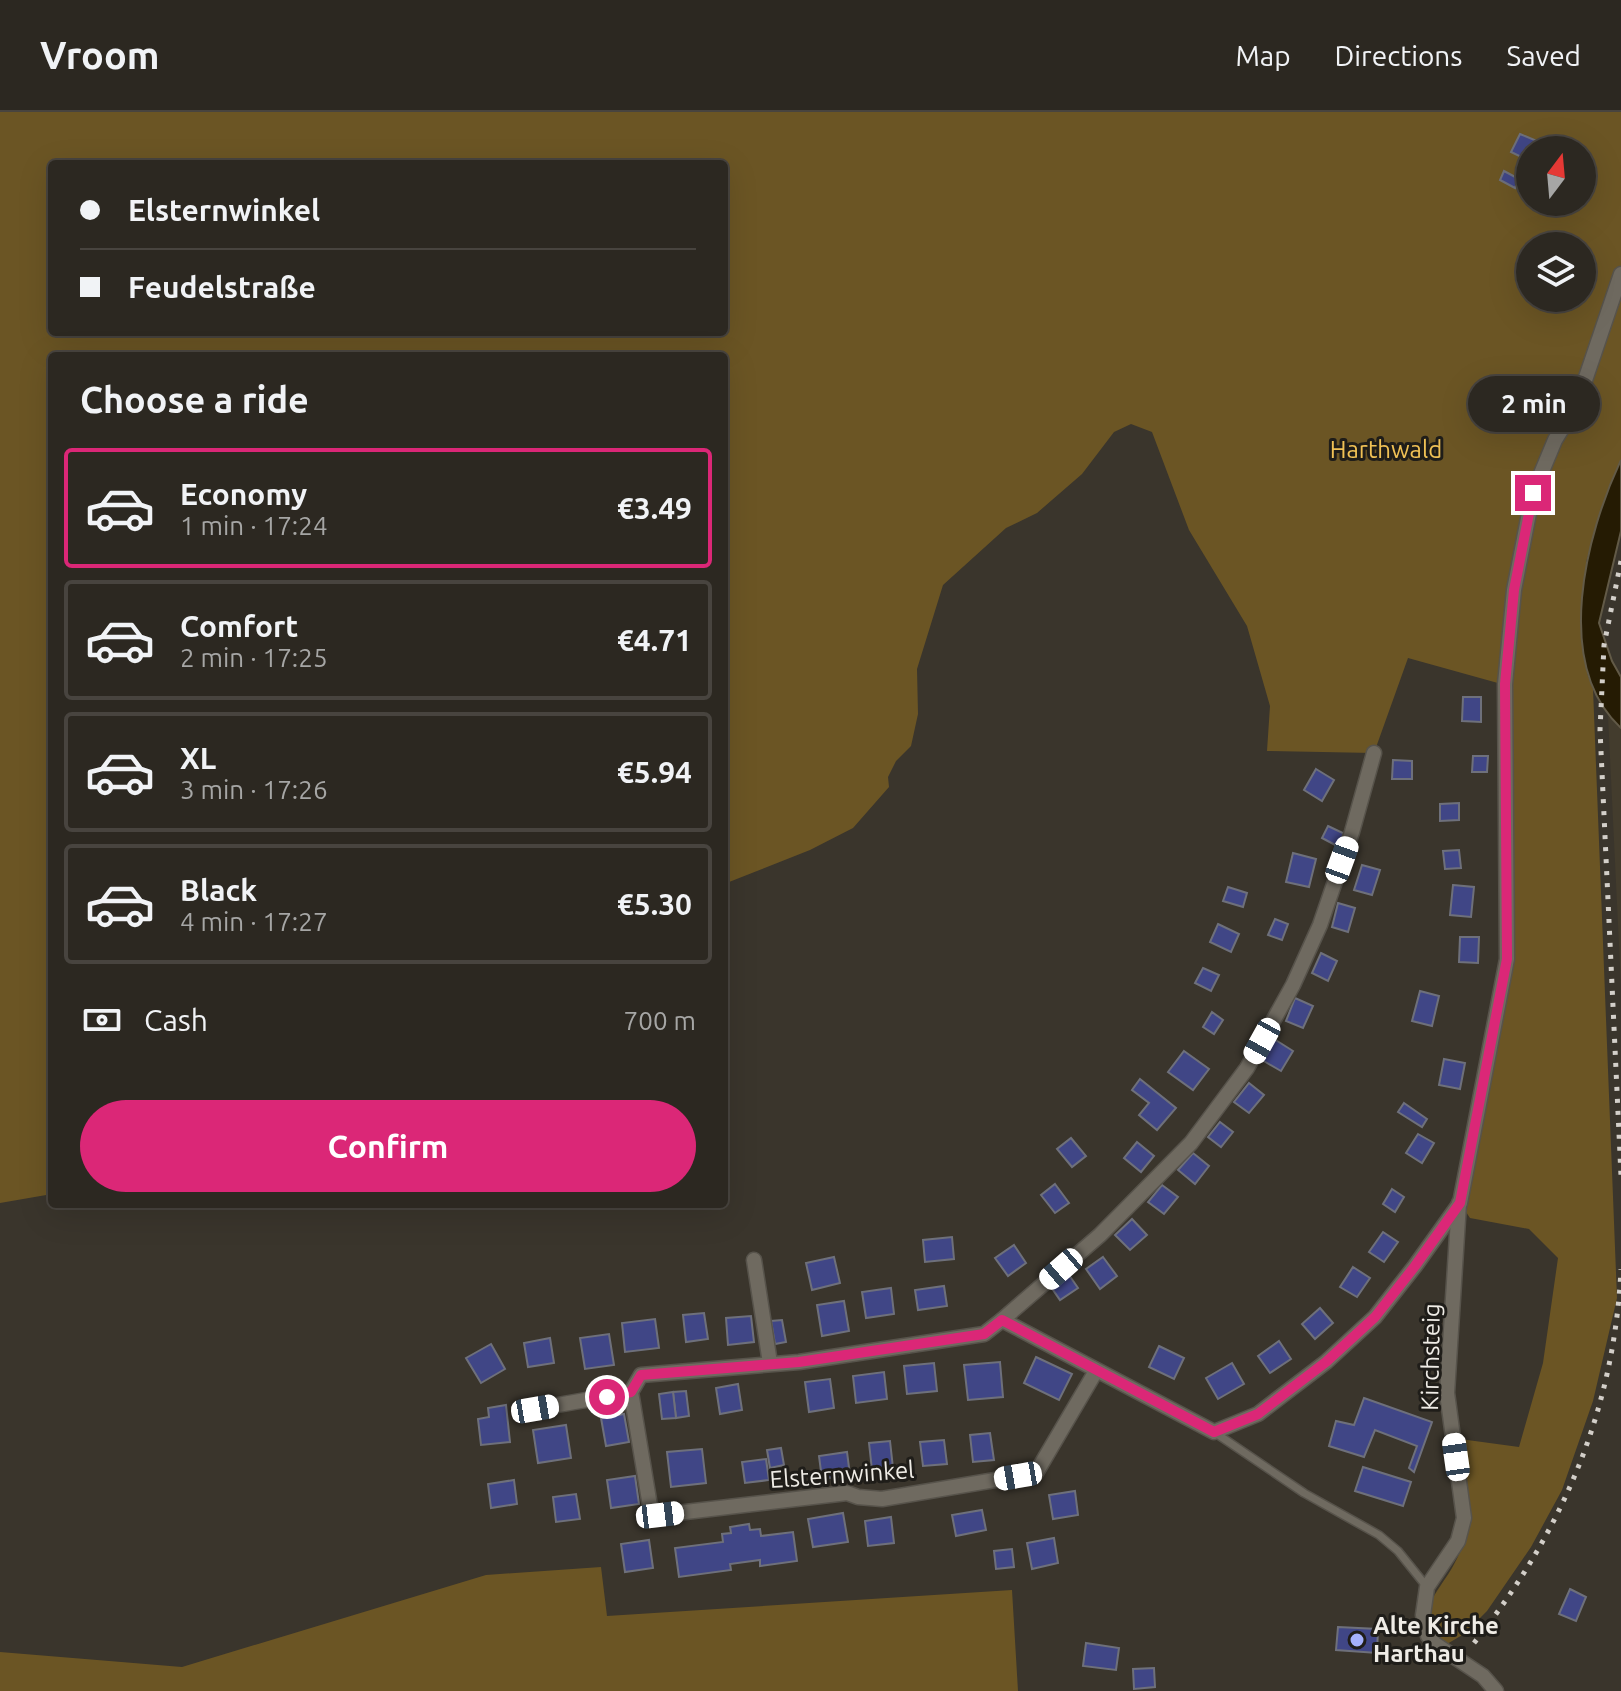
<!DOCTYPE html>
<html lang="en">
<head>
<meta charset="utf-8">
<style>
  :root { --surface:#2c2821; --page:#38342e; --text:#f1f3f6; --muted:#a6a6a5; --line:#48443f; --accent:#db2777 }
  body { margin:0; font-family:Ubuntu,sans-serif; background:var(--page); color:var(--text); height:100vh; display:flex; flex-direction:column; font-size:30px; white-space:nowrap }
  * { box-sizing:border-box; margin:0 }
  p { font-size:26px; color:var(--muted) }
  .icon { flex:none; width:44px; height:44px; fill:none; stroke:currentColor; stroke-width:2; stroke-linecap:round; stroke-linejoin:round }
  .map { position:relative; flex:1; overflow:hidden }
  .side { position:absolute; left:48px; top:240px; width:680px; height:856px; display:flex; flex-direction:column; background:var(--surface); border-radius:8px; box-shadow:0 8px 32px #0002,0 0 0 2px var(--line) }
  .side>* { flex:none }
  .guide { position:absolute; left:48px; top:48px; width:680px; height:176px; border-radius:8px; box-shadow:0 8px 32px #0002,0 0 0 2px var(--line); display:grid; align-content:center; height:176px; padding:0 32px; background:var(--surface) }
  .needle { width:52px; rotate:16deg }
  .controls { position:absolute; left:1516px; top:24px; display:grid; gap:16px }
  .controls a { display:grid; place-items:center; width:80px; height:80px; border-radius:50%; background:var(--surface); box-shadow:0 8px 32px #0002,0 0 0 2px var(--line); font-size:40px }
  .end { position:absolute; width:36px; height:36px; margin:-18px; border:10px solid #db2777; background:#fff; box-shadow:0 0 0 4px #fff }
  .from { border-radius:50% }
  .bubble { position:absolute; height:56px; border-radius:28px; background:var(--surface); box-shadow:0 8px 32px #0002,0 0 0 2px var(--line); font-size:26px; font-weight:600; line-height:56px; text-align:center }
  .car { position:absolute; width:24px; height:48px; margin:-24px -12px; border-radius:10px; box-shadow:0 0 6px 2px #0007; background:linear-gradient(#fff 24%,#345 0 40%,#fff 0 76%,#345 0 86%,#fff 0) }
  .guide b { display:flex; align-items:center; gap:28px; height:76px; font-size:30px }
  .guide b+b { border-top:2px solid var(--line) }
  .guide i { width:20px; height:20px; background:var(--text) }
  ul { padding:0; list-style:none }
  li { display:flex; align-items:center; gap:24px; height:120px; margin:0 16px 12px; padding:0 16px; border:4px solid var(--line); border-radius:8px }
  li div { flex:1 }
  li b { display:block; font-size:30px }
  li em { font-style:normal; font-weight:600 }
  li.active { border-color:var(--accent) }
  li>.icon { width:72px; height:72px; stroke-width:1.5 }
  h2 { padding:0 32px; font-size:36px; line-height:96px }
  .pay { display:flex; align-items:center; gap:20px; height:88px; padding:0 32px; font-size:30px }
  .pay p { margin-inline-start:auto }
  .button { display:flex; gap:16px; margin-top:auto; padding:16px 32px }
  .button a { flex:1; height:92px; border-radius:48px; background:var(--accent); color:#fff; font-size:32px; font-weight:600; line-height:92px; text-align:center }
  header { display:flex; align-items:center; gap:48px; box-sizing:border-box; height:112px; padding:0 40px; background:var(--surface); border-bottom:2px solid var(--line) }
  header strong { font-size:38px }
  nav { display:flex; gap:44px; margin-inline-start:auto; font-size:28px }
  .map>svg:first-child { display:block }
  .built { fill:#433c2d }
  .green { fill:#6b5524; fill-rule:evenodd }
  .water { fill:#251b03; stroke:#625a47; stroke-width:2 }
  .building { fill:#404686; stroke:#6e707b; stroke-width:2 }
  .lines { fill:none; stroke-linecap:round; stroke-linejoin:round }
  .lane-casing { stroke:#57534b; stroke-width:10 }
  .street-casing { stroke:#57534b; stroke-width:17 }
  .lane { stroke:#6f6a60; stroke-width:7 }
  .street { stroke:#6f6a60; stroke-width:14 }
  .rail { stroke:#d3cfc9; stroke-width:5; stroke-dasharray:4 8; stroke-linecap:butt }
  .route { stroke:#db2777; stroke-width:10 }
  .poi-dot { fill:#a5b1fc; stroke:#1f1d19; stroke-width:3 }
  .labels { text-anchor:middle; stroke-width:6; stroke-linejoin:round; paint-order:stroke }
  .park-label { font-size:24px; fill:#f0c155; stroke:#1f1d19 }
  .street-label { font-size:24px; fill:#efece6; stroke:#1f1d19 }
  .poi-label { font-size:24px; font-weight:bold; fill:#efece6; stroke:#1f1d19; text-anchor:start }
</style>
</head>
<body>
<header>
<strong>Vroom</strong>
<nav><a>Map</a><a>Directions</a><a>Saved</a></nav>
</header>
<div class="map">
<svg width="1621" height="1579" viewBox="0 0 1621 1579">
  <rect width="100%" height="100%" fill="#3a352c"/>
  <path class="built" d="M1608 604 1621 616V875Z"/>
  <g class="green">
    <path d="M0 0H1621V348L1610 372 1586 450 1587 561 1593 577 1617 1186 1593 1289 1562 1378 1531 1435 1487 1499 1464 1522 1447 1532C1412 1501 1435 1485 1452 1456 1459 1444 1465 1429 1467 1415 1471 1393 1462 1350 1460 1327L1519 1335 1543 1251 1558 1146 1529 1117 1470 1106 1460 1091 1507 847 1505 573 1408 546 1374 641 1267 639 1270 594 1247 514 1189 418 1152 320 1131 312 1114 320 1082 362 1037 401 1006 416 943 473 917 557 918 602 911 634 896 649 888 665 889 675 853 716 810 738 724 772V244H52V1082L0 1091ZM1530 38H1582V90H1530ZM52 52H724V220H52ZM1530 134H1582V186H1530Z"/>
    <path d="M601 1455 607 1504 1012 1478 1018 1579H0V1540L182 1555 486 1463Z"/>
  </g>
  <path class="water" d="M1621 348V419L1599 511 1612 549 1621 565V616C1552 552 1586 422 1621 348Z"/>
  <g class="building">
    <path d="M1520 22 1537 29 1533 38H1530L1528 48 1511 40Z"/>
    <path d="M1504 59 1519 67 1515 76 1500 68Z"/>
    <path d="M1463 585H1481V610L1462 609Z"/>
    <path d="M1473 644H1488L1487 660H1472Z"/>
    <path d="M1393 648 1412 649V667H1392Z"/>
    <path d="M1316 657 1334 668 1322 689 1304 678Z"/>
    <path d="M1459 691V708L1440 709V692Z"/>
    <path d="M1328 714 1347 723 1341 736 1322 726Z"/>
    <path d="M1459 738 1461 756 1445 757 1443 739Z"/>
    <path d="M1293 741 1316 747 1309 775 1286 770Z"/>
    <path d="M1362 753 1380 758 1372 783 1354 778Z"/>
    <path d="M1453 773 1474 775 1471 805 1450 803Z"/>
    <path d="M1228 775 1247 781 1243 795 1223 789Z"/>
    <path d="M1338 791 1355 796 1348 820 1332 815Z"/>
    <path d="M1275 807 1288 812 1282 828 1268 823Z"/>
    <path d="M1218 812 1239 822 1231 840 1210 830Z"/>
    <path d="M1460 825H1479L1478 851 1459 850Z"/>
    <path d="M1321 841 1337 849 1328 869 1312 861Z"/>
    <path d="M1203 856 1219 863 1211 879 1195 871Z"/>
    <path d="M1420 879 1439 884 1432 914 1412 909Z"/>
    <path d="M1295 886 1313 894 1303 916 1286 909Z"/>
    <path d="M1212 900 1223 908 1214 922 1203 915Z"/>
    <path d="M1274 927 1293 939 1281 959 1262 948Z"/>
    <path d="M1184 939 1209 957 1193 978 1168 960Z"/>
    <path d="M1444 947 1465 951 1460 977 1439 973Z"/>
    <path d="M1140 967 1176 996 1157 1018 1139 1003 1149 991 1132 978Z"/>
    <path d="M1249 971 1264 983 1249 1001 1234 990Z"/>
    <path d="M1404 991 1427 1007 1422 1015 1398 1000Z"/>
    <path d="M1220 1010 1233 1020 1221 1035 1208 1025Z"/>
    <path d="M1418 1022 1434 1031 1422 1051 1406 1041Z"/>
    <path d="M1071 1026 1086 1044 1072 1055 1057 1037Z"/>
    <path d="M1137 1030 1154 1044 1141 1060 1124 1046Z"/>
    <path d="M1193 1041 1209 1054 1195 1072 1178 1058Z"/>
    <path d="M1055 1072 1069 1091 1055 1101 1041 1083Z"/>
    <path d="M1162 1073 1178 1085 1164 1102 1148 1090Z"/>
    <path d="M1392 1077 1404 1085 1395 1100 1383 1092Z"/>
    <path d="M1132 1107 1147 1123 1130 1138 1115 1123Z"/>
    <path d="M1383 1120 1398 1130 1384 1150 1369 1140Z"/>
    <path d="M952 1125 954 1147 925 1150 923 1128Z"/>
    <path d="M1014 1133 1026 1151 1008 1164 995 1146Z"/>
    <path d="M834 1145 840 1171 812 1178 806 1151Z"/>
    <path d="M1103 1145 1117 1164 1100 1177 1086 1157Z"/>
    <path d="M1353 1155 1370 1166 1357 1185 1340 1175Z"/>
    <path d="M1069 1163 1078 1176 1060 1188 1051 1175Z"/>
    <path d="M944 1174 947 1194 918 1198 915 1178Z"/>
    <path d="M891 1176 894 1202 866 1206 862 1180Z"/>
    <path d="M844 1189 849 1219 822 1224 817 1193Z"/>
    <path d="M1320 1196 1333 1211 1315 1227 1302 1212Z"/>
    <path d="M704 1201 708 1227 686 1230 683 1203Z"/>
    <path d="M751 1204 754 1230 728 1233 726 1206Z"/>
    <path d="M655 1207 659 1236 625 1240 622 1211Z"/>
    <path d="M782 1208 786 1230 775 1232 771 1209Z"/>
    <path d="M609 1222 614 1253 585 1257 580 1226Z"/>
    <path d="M550 1226 554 1251 528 1255 524 1231Z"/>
    <path d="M1279 1229 1291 1247 1270 1261 1258 1244Z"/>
    <path d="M491 1232 505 1257 481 1271 466 1246Z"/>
    <path d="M1159 1234 1184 1246 1174 1267 1149 1255Z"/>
    <path d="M1036 1245 1072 1262 1059 1288 1024 1271Z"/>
    <path d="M1000 1250 1003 1285 968 1288 964 1253Z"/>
    <path d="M934 1251 937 1279 907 1282 904 1254Z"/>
    <path d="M1232 1251 1244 1272 1218 1287 1206 1266Z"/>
    <path d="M884 1260 887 1287 856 1291 853 1264Z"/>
    <path d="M830 1267 834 1296 809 1300 805 1270Z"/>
    <path d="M738 1272 742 1298 720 1302 716 1276Z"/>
    <path d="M686 1279 689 1304 676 1306 673 1280Z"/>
    <path d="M673 1280 676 1306 662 1307 659 1282Z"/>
    <path d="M1364 1286 1432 1310 1414 1360 1409 1356 1417 1334 1375 1318 1364 1345 1329 1334 1336 1309 1354 1313Z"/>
    <path d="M506 1293 510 1330 481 1333 478 1307 489 1305 488 1296Z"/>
    <path d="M624 1302 629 1330 606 1334 601 1306Z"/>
    <path d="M566 1313 571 1346 538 1351 533 1318Z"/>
    <path d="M990 1321 994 1348 973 1350 970 1323Z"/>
    <path d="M944 1328 947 1352 923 1354 920 1330Z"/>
    <path d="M890 1329 893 1356 872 1358 869 1331Z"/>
    <path d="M781 1336 784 1353 770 1356 767 1338Z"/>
    <path d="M702 1337 706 1371 671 1375 667 1340Z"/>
    <path d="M847 1340 850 1363 822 1367 819 1344Z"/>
    <path d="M766 1347 769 1368 745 1371 742 1350Z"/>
    <path d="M1363 1355 1411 1370 1403 1394 1355 1379Z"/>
    <path d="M635 1364 639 1392 611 1396 607 1368Z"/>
    <path d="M514 1368 517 1392 491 1396 488 1372Z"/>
    <path d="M1075 1379 1078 1403 1053 1407 1049 1383Z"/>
    <path d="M576 1382 580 1407 556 1410 553 1385Z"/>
    <path d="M982 1398 986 1418 956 1424 952 1403Z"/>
    <path d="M843 1401 848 1430 813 1435 808 1407Z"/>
    <path d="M891 1405 894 1431 868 1434 865 1409Z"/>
    <path d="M749 1412 750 1418 760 1417 761 1424 793 1420 797 1449 760 1454V1448L730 1452 731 1458 679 1465 675 1436 723 1430 722 1422 731 1421 730 1415Z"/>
    <path d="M1054 1426 1058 1451 1032 1457 1027 1431Z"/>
    <path d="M649 1428 653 1456 625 1460 621 1432Z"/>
    <path d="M1012 1437 1014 1455 996 1457 994 1439Z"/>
    <path d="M1570 1477 1586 1485 1576 1509 1559 1502Z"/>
    <path d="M1338 1515 1378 1517 1377 1541 1336 1538Z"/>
    <path d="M1086 1531 1119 1536 1116 1558 1083 1554Z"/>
    <path d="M1154 1556 1155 1575 1134 1577 1133 1557Z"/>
  </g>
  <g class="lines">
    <g class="lane-casing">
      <path id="lane" d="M1214 1320 1304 1381 1379 1423 1398 1439 1427 1475"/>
    </g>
    <g class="street-casing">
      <g id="street">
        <path d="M1459 1091 1447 1281 1464 1406 1458 1429 1427 1475 1423 1503 1428 1524 1435 1532 1483 1564 1496 1579"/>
        <path d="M754 1148 770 1251"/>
        <path d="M1002 1208 1214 1320 1258 1302 1326 1250 1375 1205 1415 1154 1460 1091 1507 847 1505 572 1514 478 1533 381 1555 328 1577 292 1621 162"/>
        <path d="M1096 1259 1036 1361 882 1387 858 1385 847 1381 660 1403 650 1394 631 1280 641 1263 799 1250 984 1222 1002 1208 1100 1123 1191 1031 1247 956 1293 873 1320 813 1352 720 1374 641"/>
        <path d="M535 1297 631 1280"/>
      </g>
    </g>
    <use href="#lane" class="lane"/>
    <use href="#street" class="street"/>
    <g class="rail">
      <path d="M1621 449 1604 533 1600 618 1621 1064"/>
      <path d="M1474 1531C1562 1420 1614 1300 1621 1157"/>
    </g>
  </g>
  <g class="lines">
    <path class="route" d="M607 1285 631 1280 641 1263 799 1250 984 1222 1002 1208 1214 1320 1258 1302 1326 1250 1375 1205 1415 1154 1460 1091 1501 878 1507 847 1505 572 1514 478 1533 381"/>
  </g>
  <circle class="poi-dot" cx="1357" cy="1528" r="8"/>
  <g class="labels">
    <g class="park-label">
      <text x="1386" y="346">Harthwald</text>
    </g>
    <g class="street-label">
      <text transform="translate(1431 1245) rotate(-89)" y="8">Kirchsteig</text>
      <text transform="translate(842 1363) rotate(-4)" y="8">Elsternwinkel</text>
    </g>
    <g class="poi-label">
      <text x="1373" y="1522">Alte Kirche<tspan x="1373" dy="28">Harthau</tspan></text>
    </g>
  </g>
</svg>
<div class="controls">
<a><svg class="needle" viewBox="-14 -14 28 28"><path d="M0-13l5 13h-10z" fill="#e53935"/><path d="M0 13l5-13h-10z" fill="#a6a6a5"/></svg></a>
<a><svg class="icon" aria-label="layers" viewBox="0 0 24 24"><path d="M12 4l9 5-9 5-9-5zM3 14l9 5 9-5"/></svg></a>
</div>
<i class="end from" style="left:607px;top:1285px"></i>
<i class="end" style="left:1533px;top:381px"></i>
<div class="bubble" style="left:1468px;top:264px;width:132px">2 min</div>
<i class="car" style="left:1342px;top:748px;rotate:20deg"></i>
<i class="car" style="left:1262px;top:929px;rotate:209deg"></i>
<i class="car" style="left:1061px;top:1157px;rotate:229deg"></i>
<i class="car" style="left:535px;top:1297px;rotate:80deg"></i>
<i class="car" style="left:1456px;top:1345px;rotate:352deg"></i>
<i class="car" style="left:1018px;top:1364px;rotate:260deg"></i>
<i class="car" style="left:660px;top:1403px;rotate:83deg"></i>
<div class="guide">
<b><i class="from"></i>Elsternwinkel</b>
<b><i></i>Feudelstraße</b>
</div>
<section class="side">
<h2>Choose a ride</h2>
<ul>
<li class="active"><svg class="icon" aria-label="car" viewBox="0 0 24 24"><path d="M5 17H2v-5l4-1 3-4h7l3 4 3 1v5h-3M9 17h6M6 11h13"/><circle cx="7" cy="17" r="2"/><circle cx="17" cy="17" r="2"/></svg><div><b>Economy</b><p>1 min · 17:24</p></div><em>€3.49</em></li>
<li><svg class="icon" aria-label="car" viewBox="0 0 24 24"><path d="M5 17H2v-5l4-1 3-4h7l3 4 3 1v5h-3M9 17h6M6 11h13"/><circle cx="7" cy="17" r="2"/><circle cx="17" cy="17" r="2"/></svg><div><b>Comfort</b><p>2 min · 17:25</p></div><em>€4.71</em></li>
<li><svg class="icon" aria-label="car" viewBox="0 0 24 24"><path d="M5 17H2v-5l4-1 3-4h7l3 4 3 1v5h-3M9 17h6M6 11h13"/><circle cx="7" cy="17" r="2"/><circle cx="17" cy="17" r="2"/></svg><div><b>XL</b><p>3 min · 17:26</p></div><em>€5.94</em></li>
<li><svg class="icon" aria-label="car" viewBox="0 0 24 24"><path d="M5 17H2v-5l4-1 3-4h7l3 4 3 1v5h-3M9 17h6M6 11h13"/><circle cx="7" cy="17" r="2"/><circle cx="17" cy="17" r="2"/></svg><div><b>Black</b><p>4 min · 17:27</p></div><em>€5.30</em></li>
</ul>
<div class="pay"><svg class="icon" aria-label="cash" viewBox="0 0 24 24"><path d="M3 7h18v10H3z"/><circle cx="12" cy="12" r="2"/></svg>Cash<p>700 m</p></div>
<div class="button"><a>Confirm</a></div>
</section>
</div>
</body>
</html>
